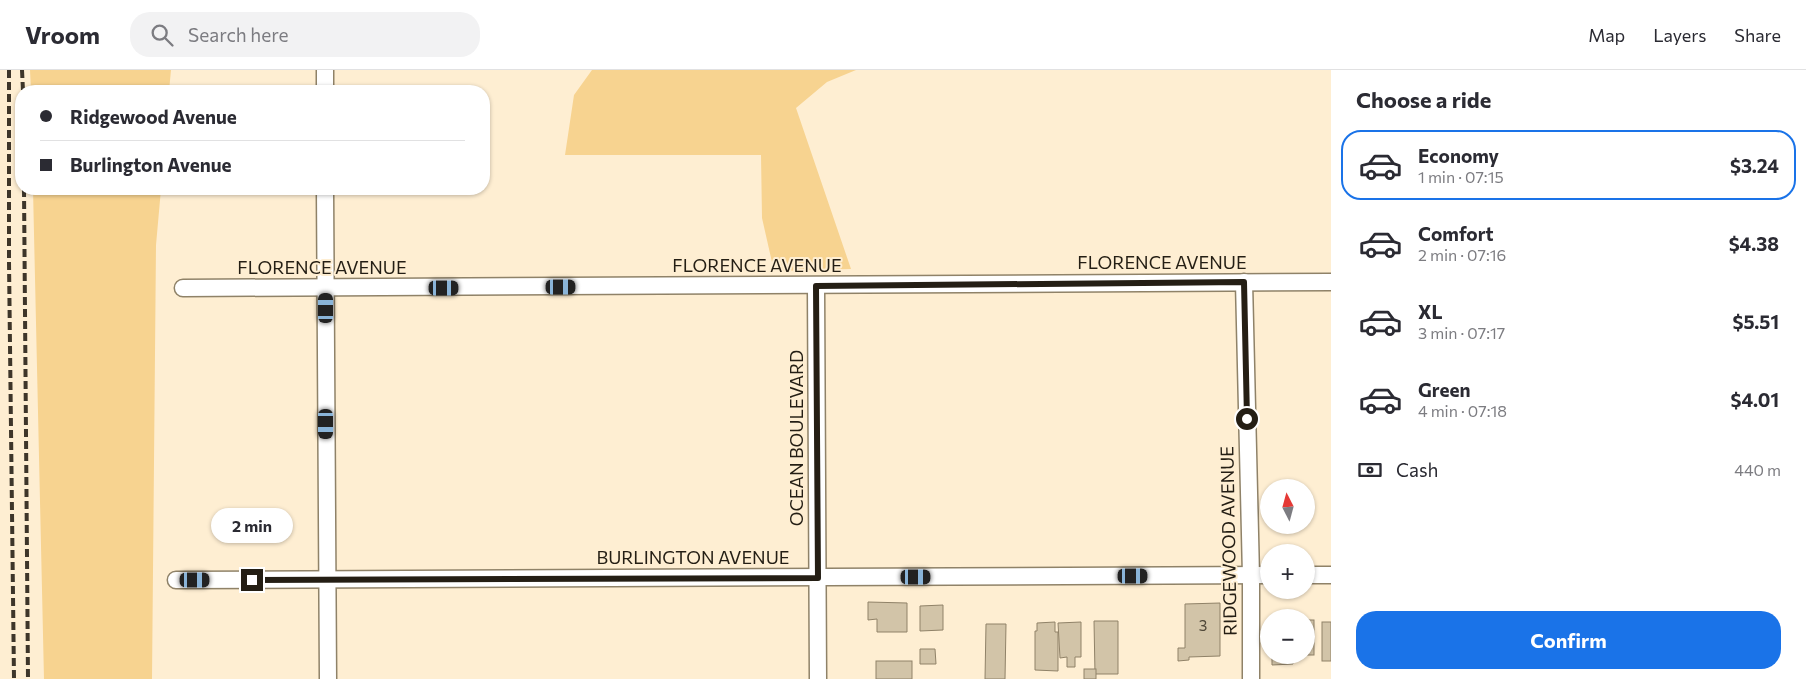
<!DOCTYPE html>
<html lang="en">
<head>
<meta charset="utf-8">
<style>
  :root { --surface:#fff; --page:#f2f2f3; --text:#2b2b33; --muted:#7c7c81; --line:#e1e1e2; --accent:#1a73e8 }
  body { margin:0; font-family:Commissioner,sans-serif; background:var(--page); color:var(--text); height:100vh; display:flex; flex-direction:column; font-size:19px; white-space:nowrap }
  * { box-sizing:border-box; margin:0 }
  p { font-size:16px; color:var(--muted) }
  .icon { flex:none; width:28px; height:28px; fill:none; stroke:currentColor; stroke-width:2; stroke-linecap:round; stroke-linejoin:round }
  .map { position:relative; flex:1; overflow:hidden }
  .drawer { display:flex; flex-direction:column; background:var(--surface); width:475px }
  .drawer>* { flex:none }
  .guide { position:absolute; left:15px; top:15px; width:475px; height:110px; border-radius:20px; box-shadow:0 1px 4px #0004; display:grid; align-content:center; height:110px; padding:0 25px; background:var(--surface) }
  .needle { width:32px; rotate:354deg }
  .buttons { position:absolute; left:1260px; top:409px; display:grid; gap:10px }
  .buttons a { display:grid; place-items:center; width:55px; height:55px; border-radius:50%; background:var(--surface); box-shadow:0 1px 4px #0004; font-size:25px }
  .end { position:absolute; width:22px; height:22px; margin:-11px; border:6px solid #241e14; background:#fff; box-shadow:0 0 0 2px #fff }
  .from { border-radius:50% }
  .bubble { position:absolute; height:35px; border-radius:18px; background:var(--surface); box-shadow:0 1px 4px #0004; font-size:16px; font-weight:700; line-height:35px; text-align:center }
  .car { position:absolute; width:15px; height:30px; margin:-15px -8px; border-radius:6px; box-shadow:0 0 4px 1px #0007; background:linear-gradient(#222 24%,#8ab4d8 0 40%,#222 0 76%,#8ab4d8 0 86%,#222 0) }
  .guide b { display:flex; align-items:center; gap:18px; height:48px; font-size:19px }
  .guide b+b { border-top:1px solid var(--line) }
  .guide i { width:12px; height:12px; background:var(--text) }
  ul { padding:0; list-style:none }
  li { display:flex; align-items:center; gap:15px; height:70px; margin:0 10px 8px; padding:0 15px; border:2px solid transparent; border-radius:20px }
  li div { flex:1 }
  li b { display:block; font-size:19px }
  li em { font-style:normal; font-weight:700 }
  li.selected { border-color:var(--accent) }
  li>.icon { width:45px; height:45px; stroke-width:1.5 }
  h2 { padding:0 25px; font-size:22px; line-height:60px }
  .pay { display:flex; align-items:center; gap:12px; height:55px; padding:0 25px; font-size:19px }
  .pay p { margin-inline-start:auto }
  .button { display:flex; gap:10px; margin-top:auto; padding:10px 25px }
  .button a { flex:1; height:58px; border-radius:20px; background:var(--accent); color:#fff; font-size:20px; font-weight:700; line-height:58px; text-align:center }
  header { display:flex; align-items:center; gap:30px; box-sizing:border-box; height:70px; padding:0 25px; background:var(--surface); border-bottom:1px solid var(--line) }
  header strong { font-size:24px }
  nav { display:flex; gap:28px; margin-inline-start:auto; font-size:18px }
  .search { width:350px; height:45px; background:var(--page); display:flex; align-items:center; gap:12px; box-sizing:border-box; padding:0 18px; border-radius:20px; color:var(--muted); font-size:19px }
  main { display:flex; flex:1; min-height:0 }
  .map>svg:first-child { display:block }
  .green { fill:#f7d390 }
  .building { fill:#d2c4a8; stroke:#908268 }
  .lines { fill:none; stroke-linecap:round; stroke-linejoin:round }
  .street-casing { stroke:#8f8268; stroke-width:19 }
  .street { stroke:#fff; stroke-width:16 }
  .rail { stroke:#3e362a; stroke-width:4; stroke-dasharray:8 4; stroke-linecap:butt }
  .route { stroke:#241e14; stroke-width:6 }
  .labels { text-anchor:middle; stroke-width:4; stroke-linejoin:round; paint-order:stroke }
  .number-label { font-size:15px; fill:#504839 }
  .street-label { font-size:18px; fill:#241e14; stroke:#feeed2 }
</style>
</head>
<body>
<header>
<strong>Vroom</strong>
<div class="search"><svg class="icon" aria-label="search" viewBox="0 0 24 24"><circle cx="10" cy="10" r="6"/><path d="M15 15l6 6"/></svg>Search here</div>
<nav><a>Map</a><a>Layers</a><a>Share</a></nav>
</header>
<main>
<div class="map">
<svg width="1331" height="609" viewBox="0 0 1331 609">
  <rect width="100%" height="100%" fill="#feeed2"/>
  <g class="green">
    <path d="M30 0H171L169 21H31Z"/>
    <path d="M592 0H856L827 12 796 38 851 199 774 201 762 148 761 85H565L574 25Z"/>
    <path d="M33 119H161L156 175 152 609H44Z"/>
  </g>
  <g class="building">
    <path d="M868 532 907 533V562H877V549L868 550Z"/>
    <path d="M1220 533V586L1189 587V590L1178 591V578H1185V534Z"/>
    <path d="M943 535V560L920 561V536Z"/>
    <rect x="1306" y="550" width="8" height="35"/>
    <path d="M1094 551H1118V604H1095Z"/>
    <path d="M1055 552V562H1058V601L1035 600V561H1037V553Z"/>
    <path d="M1081 552V587H1075V597H1067V587L1060 588 1058 553Z"/>
    <rect x="1322" y="552" width="9" height="39"/>
    <path d="M986 554H1006L1005 609H985Z"/>
    <path d="M920 579H935L936 594H920Z"/>
    <path d="M1272 585H1293V594L1272 595Z"/>
    <rect x="876" y="591" width="36" height="18"/>
    <rect x="1084" y="599" width="12" height="10"/>
  </g>
  <g class="lines">
    <g class="street-casing">
      <g id="street">
        <path d="M325 0V21"/>
        <path d="M325 119 328 609"/>
        <path d="M1244 212 1251 506V609"/>
        <path d="M816 216 818 609"/>
        <path d="M183 218 1331 212"/>
        <path d="M1306 505H1331"/>
        <path d="M176 510 1269 505"/>
      </g>
    </g>
    <use href="#street" class="street"/>
    <g class="rail">
      <path d="M9 0V192L14 609"/>
      <path d="M22 0 23 21"/>
      <path d="M24 119 28 609"/>
    </g>
  </g>
  <g class="lines">
    <path class="route" d="M252 510 818 508 816 216 1244 212 1247 349"/>
  </g>
  <g class="labels">
    <g class="number-label">
      <text x="1203" y="561">3</text>
    </g>
    <g class="street-label">
      <text x="1162" y="199">FLORENCE AVENUE</text>
      <text x="757" y="202">FLORENCE AVENUE</text>
      <text x="322" y="204">FLORENCE AVENUE</text>
      <text transform="translate(797 368) rotate(-90)" y="6">OCEAN BOULEVARD</text>
      <text transform="translate(1229 471) rotate(-91)" y="6">RIDGEWOOD AVENUE</text>
      <text x="693" y="494">BURLINGTON AVENUE</text>
    </g>
  </g>
</svg>
<div class="buttons">
<a><svg class="needle" viewBox="-14 -14 28 28"><path d="M0-13l5 13h-10z" fill="#e53935"/><path d="M0 13l5-13h-10z" fill="#7c7c81"/></svg></a>
<a>+</a>
<a>−</a>
</div>
<i class="end from" style="left:1247px;top:349px"></i>
<i class="end" style="left:252px;top:510px"></i>
<div class="bubble" style="left:211px;top:438px;width:82px">2 min</div>
<i class="car" style="left:561px;top:217px;rotate:90deg"></i>
<i class="car" style="left:444px;top:218px;rotate:90deg"></i>
<i class="car" style="left:326px;top:238px;rotate:0deg"></i>
<i class="car" style="left:326px;top:354px;rotate:180deg"></i>
<i class="car" style="left:1133px;top:506px;rotate:90deg"></i>
<i class="car" style="left:916px;top:507px;rotate:90deg"></i>
<i class="car" style="left:195px;top:510px;rotate:90deg"></i>
<div class="guide">
<b><i class="from"></i>Ridgewood Avenue</b>
<b><i></i>Burlington Avenue</b>
</div>
</div>
<section class="drawer">
<h2>Choose a ride</h2>
<ul>
<li class="selected"><svg class="icon" aria-label="car" viewBox="0 0 24 24"><path d="M5 17H2v-5l4-1 3-4h7l3 4 3 1v5h-3M9 17h6M6 11h13"/><circle cx="7" cy="17" r="2"/><circle cx="17" cy="17" r="2"/></svg><div><b>Economy</b><p>1 min · 07:15</p></div><em>$3.24</em></li>
<li><svg class="icon" aria-label="car" viewBox="0 0 24 24"><path d="M5 17H2v-5l4-1 3-4h7l3 4 3 1v5h-3M9 17h6M6 11h13"/><circle cx="7" cy="17" r="2"/><circle cx="17" cy="17" r="2"/></svg><div><b>Comfort</b><p>2 min · 07:16</p></div><em>$4.38</em></li>
<li><svg class="icon" aria-label="car" viewBox="0 0 24 24"><path d="M5 17H2v-5l4-1 3-4h7l3 4 3 1v5h-3M9 17h6M6 11h13"/><circle cx="7" cy="17" r="2"/><circle cx="17" cy="17" r="2"/></svg><div><b>XL</b><p>3 min · 07:17</p></div><em>$5.51</em></li>
<li><svg class="icon" aria-label="car" viewBox="0 0 24 24"><path d="M5 17H2v-5l4-1 3-4h7l3 4 3 1v5h-3M9 17h6M6 11h13"/><circle cx="7" cy="17" r="2"/><circle cx="17" cy="17" r="2"/></svg><div><b>Green</b><p>4 min · 07:18</p></div><em>$4.01</em></li>
</ul>
<div class="pay"><svg class="icon" aria-label="cash" viewBox="0 0 24 24"><path d="M3 7h18v10H3z"/><circle cx="12" cy="12" r="2"/></svg>Cash<p>440 m</p></div>
<div class="button"><a>Confirm</a></div>
</section>
</main>
</body>
</html>
